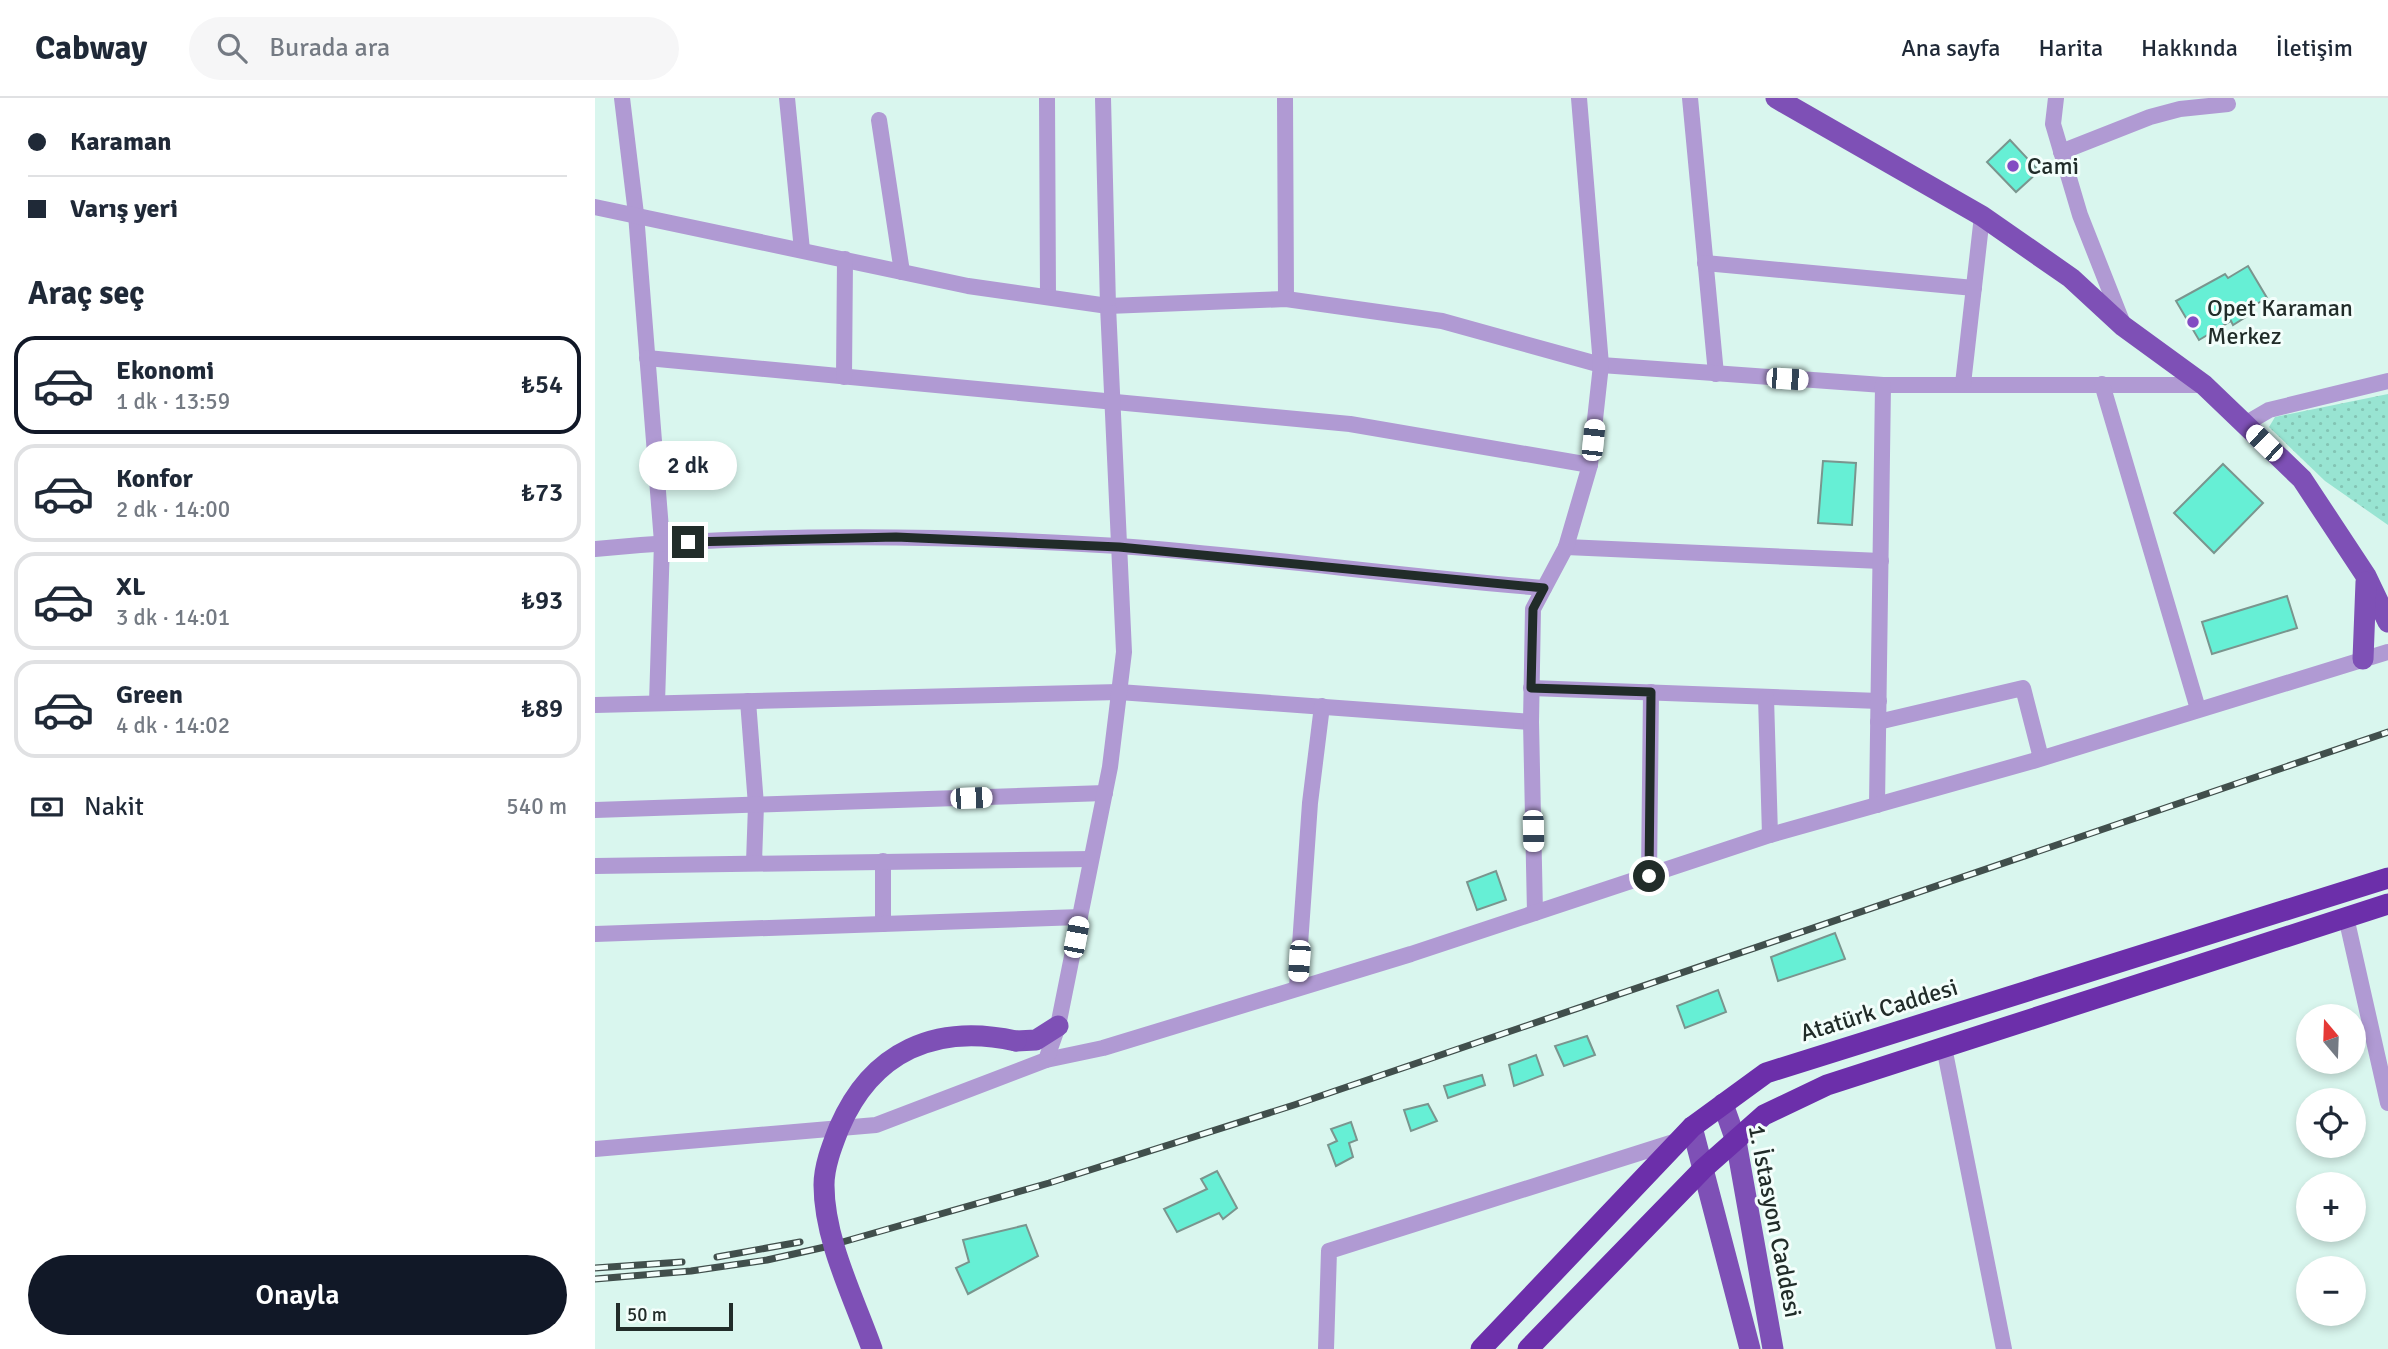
<!DOCTYPE html>
<html lang="tr">
<head>
<meta charset="utf-8">
<style>
  :root { --surface:#fff; --page:#f6f6f7; --text:#1f2937; --muted:#747a83; --line:#e0e1e3; --accent:#111827 }
  body { margin:0; font-family:Signika,sans-serif; background:var(--page); color:var(--text); height:100vh; display:flex; flex-direction:column; font-size:26px; white-space:nowrap }
  * { box-sizing:border-box; margin:0 }
  p { font-size:23px; color:var(--muted) }
  .icon { flex:none; width:38px; height:38px; fill:none; stroke:currentColor; stroke-width:2; stroke-linecap:round; stroke-linejoin:round }
  .map { position:relative; flex:1; overflow:hidden }
  .side { display:flex; flex-direction:column; background:var(--surface); width:595px }
  .side>* { flex:none }
  .guide { display:grid; align-content:center; height:154px; padding:0 28px; background:var(--surface) }
  .needle { width:46px; rotate:341deg }
  .controls { position:absolute; left:1701px; top:906px; display:grid; gap:14px }
  .controls a { display:grid; place-items:center; width:70px; height:70px; border-radius:50%; background:var(--surface); box-shadow:0 4px 10px #0003; font-size:35px }
  .scale { position:absolute; left:21px; bottom:18px; width:117px; box-sizing:border-box; padding-left:7px; border:4px solid #212c29; border-top:0; font-size:19px; line-height:24px; white-space:nowrap; color:#212c29; -webkit-text-stroke:5px #f3fefb; paint-order:stroke }
  .end { position:absolute; width:32px; height:32px; margin:-16px; border:9px solid #212c29; background:#fff; box-shadow:0 0 0 4px #fff }
  .from { border-radius:50% }
  .bubble { position:absolute; height:49px; border-radius:24px; background:var(--surface); box-shadow:0 4px 10px #0003; font-size:23px; font-weight:600; line-height:49px; text-align:center }
  .car { position:absolute; width:21px; height:42px; margin:-21px -10px; border-radius:9px; box-shadow:0 0 5px 2px #0007; background:linear-gradient(#fff 24%,#345 0 40%,#fff 0 76%,#345 0 86%,#fff 0) }
  .guide b { display:flex; align-items:center; gap:24px; height:66px; font-size:26px }
  .guide b+b { border-top:2px solid var(--line) }
  .guide i { width:18px; height:18px; background:var(--text) }
  ul { padding:0; list-style:none }
  li { display:flex; align-items:center; gap:21px; height:98px; margin:0 14px 10px; padding:0 14px; border:4px solid var(--line); border-radius:21px }
  li div { flex:1 }
  li b { display:block; font-size:26px }
  li em { font-style:normal; font-weight:600 }
  li.selected { border-color:var(--accent) }
  li>.icon { width:63px; height:63px; stroke-width:1.5 }
  h2 { padding:0 28px; font-size:32px; line-height:84px }
  .pay { display:flex; align-items:center; gap:18px; height:77px; padding:0 28px; font-size:26px }
  .pay p { margin-inline-start:auto }
  .primary-button { display:flex; gap:14px; margin-top:auto; padding:14px 28px }
  .primary-button a { flex:1; height:80px; border-radius:42px; background:var(--accent); color:#fff; font-size:28px; font-weight:600; line-height:80px; text-align:center }
  header { display:flex; align-items:center; gap:42px; box-sizing:border-box; height:98px; padding:0 35px; background:var(--surface); border-bottom:2px solid var(--line) }
  header strong { font-size:33px }
  nav { display:flex; gap:38px; margin-inline-start:auto; font-size:24px }
  .search { width:490px; height:63px; background:var(--page); display:flex; align-items:center; gap:18px; box-sizing:border-box; padding:0 24px; border-radius:38px; color:var(--muted); font-size:26px }
  main { display:flex; flex:1; min-height:0 }
  .map>svg:first-child { display:block }
  .grass { fill:url(#grass-dots) }
  .building { fill:#66efd5; stroke:#7a958e; stroke-width:2 }
  .lines { fill:none; stroke-linecap:round; stroke-linejoin:round }
  .minor { stroke:#b09ad3; stroke-width:16 }
  .major { stroke:#7e50b6; stroke-width:21 }
  .highway { stroke:#6c2faa; stroke-width:21 }
  .rail-casing { stroke:#414f4c; stroke-width:7 }
  .rail { stroke:#f3fefb; stroke-width:4.5; stroke-dasharray:13; stroke-linecap:butt }
  .major-bridge { stroke:#7e50b6; stroke-width:21 }
  .route { stroke:#212c29; stroke-width:9 }
  .poi-dot { fill:#834cc3; stroke:#f3fefb; stroke-width:2.5 }
  .labels { text-anchor:middle; stroke-width:6; stroke-linejoin:round; paint-order:stroke }
  .poi-label { font-size:24px; fill:#212c29; stroke:#f3fefb; text-anchor:start }
  .street-label { font-size:24px; fill:#212c29; stroke:#f3fefb }
</style>
</head>
<body>
<header>
<strong>Cabway</strong>
<div class="search"><svg class="icon" aria-label="search" viewBox="0 0 24 24"><circle cx="10" cy="10" r="6"/><path d="M15 15l6 6"/></svg>Burada ara</div>
<nav><a>Ana sayfa</a><a>Harita</a><a>Hakkında</a><a>İletişim</a></nav>
</header>
<main>
<section class="side">
<div class="guide">
<b><i class="from"></i>Karaman</b>
<b><i></i>Varış yeri</b>
</div>
<h2>Araç seç</h2>
<ul>
<li class="selected"><svg class="icon" aria-label="car" viewBox="0 0 24 24"><path d="M5 17H2v-5l4-1 3-4h7l3 4 3 1v5h-3M9 17h6M6 11h13"/><circle cx="7" cy="17" r="2"/><circle cx="17" cy="17" r="2"/></svg><div><b>Ekonomi</b><p>1 dk · 13:59</p></div><em>₺54</em></li>
<li><svg class="icon" aria-label="car" viewBox="0 0 24 24"><path d="M5 17H2v-5l4-1 3-4h7l3 4 3 1v5h-3M9 17h6M6 11h13"/><circle cx="7" cy="17" r="2"/><circle cx="17" cy="17" r="2"/></svg><div><b>Konfor</b><p>2 dk · 14:00</p></div><em>₺73</em></li>
<li><svg class="icon" aria-label="car" viewBox="0 0 24 24"><path d="M5 17H2v-5l4-1 3-4h7l3 4 3 1v5h-3M9 17h6M6 11h13"/><circle cx="7" cy="17" r="2"/><circle cx="17" cy="17" r="2"/></svg><div><b>XL</b><p>3 dk · 14:01</p></div><em>₺93</em></li>
<li><svg class="icon" aria-label="car" viewBox="0 0 24 24"><path d="M5 17H2v-5l4-1 3-4h7l3 4 3 1v5h-3M9 17h6M6 11h13"/><circle cx="7" cy="17" r="2"/><circle cx="17" cy="17" r="2"/></svg><div><b>Green</b><p>4 dk · 14:02</p></div><em>₺89</em></li>
</ul>
<div class="pay"><svg class="icon" aria-label="cash" viewBox="0 0 24 24"><path d="M3 7h18v10H3z"/><circle cx="12" cy="12" r="2"/></svg>Nakit<p>540 m</p></div>
<div class="primary-button"><a>Onayla</a></div>
</section>
<div class="map">
<svg width="1793" height="1251" viewBox="0 0 1793 1251">
  <defs>
    <pattern id="grass-dots" width="8" height="8" patternUnits="userSpaceOnUse" patternTransform="scale(1.75)"><rect width="8" height="8" fill="#98e4d2"/><path d="M2 2h.1M6 6h.1" fill="none" stroke="#83c4b4" stroke-width="1.8" stroke-linecap="round"/></pattern>
  </defs>
  <rect width="100%" height="100%" fill="#d9f6ee"/>
  <path class="grass" d="M1793 296V427L1730 383 1674 329 1680 319Z"/>
  <g class="building">
    <path d="M1415 42 1444 73 1421 94 1392 64Z"/>
    <path d="M1653 168 1672 200 1651 212 1654 217 1638 227 1636 223 1604 242 1581 203 1630 176 1633 180Z"/>
    <path d="M1228 363 1261 365 1257 427 1223 425Z"/>
    <path d="M1628 366 1668 405 1619 455 1579 415Z"/>
    <path d="M1692 498 1702 530 1617 556 1607 524Z"/>
    <path d="M901 773 911 802 882 812 872 784Z"/>
    <path d="M1240 835 1250 861 1183 883 1176 859Z"/>
    <path d="M1123 892 1131 914 1090 930 1082 908Z"/>
    <path d="M992 938 1000 957 969 968 960 948Z"/>
    <path d="M941 957 948 977 919 988 914 967Z"/>
    <path d="M887 977 890 987 853 1000 849 988Z"/>
    <path d="M833 1006 842 1023 816 1033 809 1012Z"/>
    <path d="M756 1024 762 1042 754 1045 758 1059 741 1068 733 1047 742 1043 736 1031Z"/>
    <path d="M622 1073 642 1110 628 1121 624 1115 582 1134 569 1111 612 1091 606 1081Z"/>
    <path d="M431 1127 443 1158 373 1196 361 1170 374 1164 368 1142Z"/>
  </g>
  <g class="lines">
    <g class="minor">
      <path d="M27 0 41 116 67 444 62 605"/>
      <path d="M192 0 207 152"/>
      <path d="M452 0 453 199"/>
      <path d="M690 0 691 201"/>
      <path d="M1095 0 1121 276"/>
      <path d="M1461 0 1458 26 1485 117 1528 226"/>
      <path d="M284 22 307 174"/>
      <path d="M1466 54 1555 19 1585 11 1633 6"/>
      <path d="M0 109 373 188 513 208 691 201 847 223 1006 267 1288 287H1609"/>
      <path d="M1110 165 1379 190"/>
      <path d="M52 260 755 326 995 367"/>
      <path d="M249 279 250 161"/>
      <path d="M1368 286 1387 118"/>
      <path d="M1507 286 1603 611"/>
      <path d="M1650 326 1674 312 1793 283"/>
      <path d="M971 449 1286 463"/>
      <path d="M0 451C173 434 349 437 523 448 665 458 807 479 949 490"/>
      <path d="M936 590 1284 603"/>
      <path d="M1171 599 1175 737"/>
      <path d="M153 603 161 707 159 764"/>
      <path d="M0 607 524 594 936 624"/>
      <path d="M1283 624 1428 590 1446 660"/>
      <path d="M1282 707 1288 287"/>
      <path d="M0 712 510 695"/>
      <path d="M288 763V826"/>
      <path d="M0 768 496 761"/>
      <path d="M1054 778 1056 594"/>
      <path d="M940 815 936 624 938 511 971 449 995 367 1006 267 984 0"/>
      <path d="M1751 819 1793 1005"/>
      <path d="M0 836 485 819"/>
      <path d="M702 889 715 705 727 608"/>
      <path d="M1349 949 1409 1251"/>
      <path d="M451 962 508 950 816 856 1175 737 1438 663 1793 554"/>
      <path d="M0 1051 281 1027 451 962 463 928 515 669 529 554 513 208 508 0"/>
      <path d="M731 1251 734 1153 1082 1043"/>
    </g>
    <g class="major">
      <path d="M1181 0 1387 118 1476 180 1528 228 1609 287 1707 381 1771 478 1793 524"/>
      <path d="M1768 561 1771 484"/>
      <path d="M421 943 441 942 463 928"/>
      <path d="M1128 1006 1141 1043 1178 1251"/>
      <path d="M1097 1029 1155 1251"/>
    </g>
    <g class="highway">
      <path d="M886 1251 1097 1029 1171 975 1793 780"/>
      <path d="M933 1251 1108 1071 1169 1017 1232 987 1793 806"/>
    </g>
    <g class="rail-casing">
      <g id="rail">
        <path d="M122 1159 205 1144"/>
        <path d="M0 1170 87 1164"/>
        <path d="M0 1181 96 1173 172 1162 230 1149 454 1085 699 1007 1793 634"/>
      </g>
    </g>
    <use href="#rail" class="rail"/>
    <path class="major-bridge" d="M277 1251C259 1200 229 1142 229 1087 229 1068 237 1048 244 1030 277 953 341 925 421 943"/>
  </g>
  <g class="lines">
    <path class="route" d="M93 444 301 439 524 449 949 490 938 511 936 590 1056 594 1054 778"/>
  </g>
  <g class="poi-dot">
    <circle cx="1418" cy="68" r="7"/>
    <circle cx="1598" cy="224" r="7"/>
  </g>
  <g class="labels">
    <g class="poi-label">
      <text x="1432" y="76">Cami</text>
      <text x="1612" y="218">Opet Karaman<tspan x="1612" dy="28">Merkez</tspan></text>
    </g>
    <g class="street-label">
      <text transform="translate(1284 912) rotate(-17)" y="8">Atatürk Caddesi</text>
      <text transform="translate(1180 1123) rotate(79)" y="8">1. İstasyon Caddesi</text>
    </g>
  </g>
</svg>
<div class="controls">
<a><svg class="needle" viewBox="-14 -14 28 28"><path d="M0-13l5 13h-10z" fill="#e53935"/><path d="M0 13l5-13h-10z" fill="#747a83"/></svg></a>
<a><svg class="icon" aria-label="locate" viewBox="0 0 24 24"><circle cx="12" cy="12" r="6"/><path d="M12 2v4M12 18v4M2 12h4M18 12h4"/></svg></a>
<a>+</a>
<a>−</a>
</div>
<div class="scale">50 m</div>
<i class="end from" style="left:1054px;top:778px"></i>
<i class="end" style="left:93px;top:444px"></i>
<div class="bubble" style="left:44px;top:343px;width:98px">2 dk</div>
<i class="car" style="left:1192px;top:281px;rotate:94deg"></i>
<i class="car" style="left:998px;top:342px;rotate:6deg"></i>
<i class="car" style="left:1669px;top:345px;rotate:314deg"></i>
<i class="car" style="left:376px;top:700px;rotate:88deg"></i>
<i class="car" style="left:938px;top:733px;rotate:179deg"></i>
<i class="car" style="left:481px;top:839px;rotate:11deg"></i>
<i class="car" style="left:704px;top:863px;rotate:184deg"></i>
</div>
</main>
</body>
</html>
